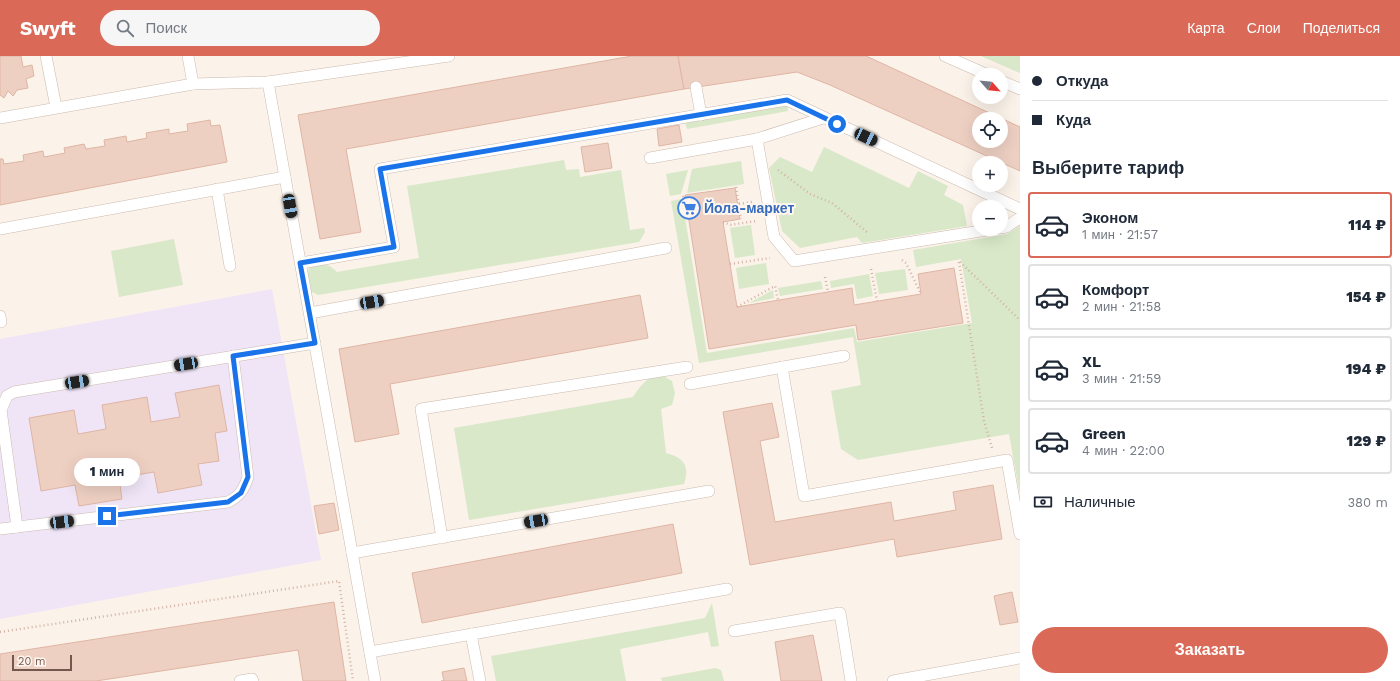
<!DOCTYPE html>
<html lang="ru">
<head>
<meta charset="utf-8">
<style>
  :root { --surface:#fff; --page:#f6f6f7; --text:#1f2937; --muted:#747a83; --line:#e0e1e3; --accent:#da6958 }
  body { margin:0; font-family:"Work Sans",sans-serif; background:var(--page); color:var(--text); height:100vh; display:flex; flex-direction:column; font-size:15px; white-space:nowrap }
  * { box-sizing:border-box; margin:0 }
  p { font-size:13px; color:var(--muted) }
  .icon { flex:none; width:22px; height:22px; fill:none; stroke:currentColor; stroke-width:2; stroke-linecap:round; stroke-linejoin:round }
  .map { position:relative; flex:1; overflow:hidden }
  .side { display:flex; flex-direction:column; background:var(--surface); width:380px }
  .side>* { flex:none }
  .banner { display:grid; align-content:center; height:88px; padding:0 12px; background:var(--surface) }
  .needle { width:26px; rotate:117deg }
  .controls { position:absolute; left:972px; top:12px; display:grid; gap:8px }
  .controls a { display:grid; place-items:center; width:36px; height:36px; border-radius:50%; background:var(--surface); box-shadow:0 4px 16px #0002; font-size:20px }
  .scale { position:absolute; left:12px; bottom:10px; width:60px; box-sizing:border-box; padding-left:4px; border:2px solid #73584e; border-top:0; font-size:11px; line-height:14px; white-space:nowrap; color:#73584e; -webkit-text-stroke:3px #fef6ef; paint-order:stroke }
  .end { position:absolute; width:18px; height:18px; margin:-9px; border:5px solid #1a73e8; background:#fff; box-shadow:0 0 0 2px #fff }
  .from { border-radius:50% }
  .bubble { position:absolute; height:28px; border-radius:14px; background:var(--surface); box-shadow:0 4px 16px #0002; font-size:13px; font-weight:800; line-height:28px; text-align:center }
  .car { position:absolute; width:12px; height:24px; margin:-12px -6px; border-radius:5px; box-shadow:0 0 3px 1px #0007; background:linear-gradient(#222 24%,#8ab4d8 0 40%,#222 0 76%,#8ab4d8 0 86%,#222 0) }
  .banner b { display:flex; align-items:center; gap:14px; height:38px; font-size:15px }
  .banner b+b { border-top:1px solid var(--line) }
  .banner i { width:10px; height:10px; background:var(--text) }
  ul { padding:0; list-style:none }
  li { display:flex; align-items:center; gap:12px; height:66px; margin:0 8px 6px; padding:0 4px; border:2px solid var(--line); border-radius:4px }
  li div { flex:1 }
  li b { display:block; font-size:15px }
  li em { font-style:normal; font-weight:800 }
  li.current { border-color:var(--accent) }
  li>.icon { width:36px; height:36px; stroke-width:1.5 }
  h2 { padding:0 12px; font-size:18px; line-height:48px }
  .pay { display:flex; align-items:center; gap:10px; height:44px; padding:0 12px; font-size:15px }
  .pay p { margin-inline-start:auto }
  .cta { display:flex; gap:8px; margin-top:auto; padding:8px 12px }
  .cta a { flex:1; height:46px; border-radius:24px; background:var(--accent); color:#fff; font-size:16px; font-weight:800; line-height:46px; text-align:center }
  header { display:flex; align-items:center; gap:24px; box-sizing:border-box; height:56px; padding:0 20px; background:var(--accent); color:#fff }
  header strong { font-size:19px }
  nav { display:flex; gap:22px; margin-inline-start:auto; font-size:14px }
  .search { width:280px; height:36px; background:var(--page); display:flex; align-items:center; gap:10px; box-sizing:border-box; padding:0 14px; border-radius:22px; color:var(--muted); font-size:15px }
  main { display:flex; flex:1; min-height:0 }
  .map>svg:first-child { display:block }
  .education { fill:#efe5f7 }
  .green { fill:#d8e8c8 }
  .building { fill:#eed0c3; stroke:#dfb5a4; fill-rule:evenodd }
  .lines { fill:none; stroke-linecap:round; stroke-linejoin:round }
  .lane-casing { stroke:#ccbaaf; stroke-width:12 }
  .path { stroke:#d3b3a5; stroke-width:2.5; stroke-dasharray:1 3; stroke-linecap:butt }
  .lane { stroke:#fff; stroke-width:11 }
  .route { stroke:#1a73e8; stroke-width:5 }
  .labels { text-anchor:middle; stroke-width:4; stroke-linejoin:round; paint-order:stroke }
  .shop-label { font-size:14px; font-weight:bold; fill:#366cbe; stroke:#fef6ef; text-anchor:start }
</style>
</head>
<body>
<header>
<strong>Swyft</strong>
<div class="search"><svg class="icon" aria-label="search" viewBox="0 0 24 24"><circle cx="10" cy="10" r="6"/><path d="M15 15l6 6"/></svg>Поиск</div>
<nav><a>Карта</a><a>Слои</a><a>Поделиться</a></nav>
</header>
<main>
<div class="map">
<svg width="1020" height="625" viewBox="0 0 1020 625">
  <rect width="100%" height="100%" fill="#fbf2e9"/>
  <path class="education" d="M272 233 321 504 0 563V283Z"/>
  <g class="green">
    <path d="M981 0H1020V17Z"/>
    <path d="M787 48 788 55 687 73 685 66Z"/>
    <path d="M824 91 909 132 918 115 948 130 944 139 963 149 967 170 862 187 857 181 800 192 782 175 769 112 780 101 812 116Z"/>
    <path d="M564 104 566 114 579 113 580 121 621 114 630 174 644 172 645 176 639 186 318 239 310 235 306 218 311 210C322 207 328 207 337 216L419 202 407 130Z"/>
    <path d="M741 105 744 128 687 137 692 113Z"/>
    <path d="M688 114 681 138 670 140 666 118Z"/>
    <path d="M682 143 707 297 854 272 857 286 972 267 961 203 916 211 913 194 1007 178 1020 170V439L1009 378 858 404 841 393 831 335 861 329 853 281 699 307 671 145Z"/>
    <path d="M751 169 755 199 735 202 730 172Z"/>
    <path d="M174 183 183 229 119 241 111 195Z"/>
    <path d="M766 207 769 228 739 233 736 212Z"/>
    <path d="M905 213 908 234 879 238 875 217Z"/>
    <path d="M869 218 873 240 857 243 854 228 831 232 830 225Z"/>
    <path d="M821 225 823 233 780 240 778 232Z"/>
    <path d="M773 234 774 242 749 247Z"/>
    <path d="M660 318 672 325 675 337 672 349 661 353 666 397C684 402 690 409 684 428L469 464 454 372 633 341C641 329 646 322 660 318Z"/>
    <path d="M712 547 719 590 711 591 708 576 620 593 626 625H496L491 600 705 562Z"/>
    <path d="M715 612 721 614 724 625H662L661 622Z"/>
  </g>
  <g class="building">
    <path d="M0 0H21L23 11 32 9 34 20 26 23 28 32 17 34 13 40 8 35 4 42 0 39Z"/>
    <path d="M632 0H678L684 33 346 93 361 176 320 183 298 59Z"/>
    <path d="M678 0H866L1020 71V115L830 29 797 16 684 33ZM979 63H1001V85H979Z"/>
    <path d="M210 64 211 70 220 69 227 106 0 149V103H3L4 108 24 105 23 99 43 95 44 101 65 97 64 92 84 88 86 93 105 90 104 84 126 80 127 86 147 82 146 77 169 73V78L188 75 187 68Z"/>
    <path d="M679 69 682 86 659 90 657 73Z"/>
    <path d="M608 87 612 112 585 116 581 91Z"/>
    <path d="M735 132 740 163 723 166 737 251 852 232 854 249 921 238 918 218 954 212 963 267 858 284 856 269 709 293 685 139Z"/>
    <path d="M640 239 648 282 390 328 399 378 355 386 339 293Z"/>
    <path d="M219 329 227 375 215 377 219 405 198 408 202 429 158 437 154 416 119 422 122 443 79 450 75 429 41 435 29 362 74 354 78 378 106 373 102 349 147 341 151 366 180 361 175 337Z"/>
    <path d="M772 347 779 381 760 385 775 466 891 446 894 465 956 454 953 436 993 429 1002 483 897 501 894 483 750 509 723 356Z"/>
    <path d="M334 447 339 474 319 478 314 450Z"/>
    <path d="M673 468 682 517 422 567 412 517Z"/>
    <path d="M1012 536 1018 566 1000 569 994 540Z"/>
    <path d="M334 546 346 625H303L298 594 96 625H0V598Z"/>
    <path d="M813 579 822 625H781L775 586Z"/>
    <path d="M464 612 467 625H441H444L442 616Z"/>
  </g>
  <g class="lines">
    <g class="lane-casing">
      <g id="lane">
        <path d="M46 0 56 51"/>
        <path d="M188 0 193 28"/>
        <path d="M945 0 988 19"/>
        <path d="M1001 25 1020 33"/>
        <path d="M268 26 375 625"/>
        <path d="M696 31 701 59"/>
        <path d="M0 62 193 28 268 26 449 0"/>
        <path d="M757 83 774 181 794 205 993 173"/>
        <path d="M650 102 757 83 823 62"/>
        <path d="M217 133 230 210"/>
        <path d="M1001 172 1006 171 1020 162"/>
        <path d="M0 173 285 121"/>
        <path d="M301 207 394 191 380 113 787 44 1020 153"/>
        <path d="M310 257 666 192"/>
        <path d="M0 260 1 266"/>
        <path d="M782 311 804 440 1007 404 1020 478"/>
        <path d="M690 328 844 300"/>
        <path d="M17 471 1 354 7 340 14 336 315 287"/>
        <path d="M0 473 228 446C240 440 244 433 248 421L233 300"/>
        <path d="M442 482 421 353 687 311"/>
        <path d="M352 497 709 435"/>
        <path d="M734 575 840 557 851 625"/>
        <path d="M471 578 480 625"/>
        <path d="M370 596 727 533"/>
        <path d="M240 625 252 623 253 625"/>
        <path d="M893 625 1020 602"/>
      </g>
    </g>
    <g class="path">
      <path d="M778 114 810 138 832 147 868 177"/>
      <path d="M736 131 741 163"/>
      <path d="M683 140 687 152"/>
      <path d="M739 148 752 146"/>
      <path d="M723 166 730 169 756 165"/>
      <path d="M902 204 906 207 921 238"/>
      <path d="M959 206 984 365 992 392"/>
      <path d="M960 206 1020 264"/>
      <path d="M730 208 770 202"/>
      <path d="M871 213 877 245"/>
      <path d="M825 221 828 236"/>
      <path d="M737 251 775 230 778 244"/>
      <path d="M0 576 339 525 353 625"/>
    </g>
    <use href="#lane" class="lane"/>
  </g>
  <g class="lines">
    <path class="route" d="M107 460 228 446 241 437 248 421 233 300 315 287 300 207 394 191 380 113 787 44 837 68"/>
  </g>
  <defs>
    <g id="supermarket-ring" transform="scale(1.15)"><circle r="9.5" fill="#fef6ef" stroke="#3f7fe0" stroke-width="1.5"/><path d="M-6-5.5h2.5l.6 2H6L4.5 2H-2.5L-4.4-4H-6ZM-1.5 3.2a1.3 1.3 0 1 0 .1 0ZM3 3.2a1.3 1.3 0 1 0 .1 0Z" fill="#3f7fe0"/></g>
  </defs>
  <g fill-rule="evenodd">
    <use href="#supermarket-ring" x="689" y="152"/>
  </g>
  <g class="labels">
    <g class="shop-label">
      <text x="704" y="157">Йола-маркет</text>
    </g>
  </g>
</svg>
<div class="controls">
<a><svg class="needle" viewBox="-14 -14 28 28"><path d="M0-13l5 13h-10z" fill="#e53935"/><path d="M0 13l5-13h-10z" fill="#747a83"/></svg></a>
<a><svg class="icon" aria-label="locate" viewBox="0 0 24 24"><circle cx="12" cy="12" r="6"/><path d="M12 2v4M12 18v4M2 12h4M18 12h4"/></svg></a>
<a>+</a>
<a>−</a>
</div>
<div class="scale">20 m</div>
<i class="end from" style="left:837px;top:68px"></i>
<i class="end" style="left:107px;top:460px"></i>
<div class="bubble" style="left:74px;top:402px;width:66px">1 мин</div>
<i class="car" style="left:866px;top:81px;rotate:115deg"></i>
<i class="car" style="left:290px;top:150px;rotate:170deg"></i>
<i class="car" style="left:372px;top:246px;rotate:80deg"></i>
<i class="car" style="left:186px;top:308px;rotate:261deg"></i>
<i class="car" style="left:77px;top:326px;rotate:81deg"></i>
<i class="car" style="left:536px;top:465px;rotate:260deg"></i>
<i class="car" style="left:62px;top:466px;rotate:83deg"></i>
</div>
<section class="side">
<div class="banner">
<b><i class="from"></i>Откуда</b>
<b><i></i>Куда</b>
</div>
<h2>Выберите тариф</h2>
<ul>
<li class="current"><svg class="icon" aria-label="car" viewBox="0 0 24 24"><path d="M5 17H2v-5l4-1 3-4h7l3 4 3 1v5h-3M9 17h6M6 11h13"/><circle cx="7" cy="17" r="2"/><circle cx="17" cy="17" r="2"/></svg><div><b>Эконом</b><p>1 мин · 21:57</p></div><em>114 ₽</em></li>
<li><svg class="icon" aria-label="car" viewBox="0 0 24 24"><path d="M5 17H2v-5l4-1 3-4h7l3 4 3 1v5h-3M9 17h6M6 11h13"/><circle cx="7" cy="17" r="2"/><circle cx="17" cy="17" r="2"/></svg><div><b>Комфорт</b><p>2 мин · 21:58</p></div><em>154 ₽</em></li>
<li><svg class="icon" aria-label="car" viewBox="0 0 24 24"><path d="M5 17H2v-5l4-1 3-4h7l3 4 3 1v5h-3M9 17h6M6 11h13"/><circle cx="7" cy="17" r="2"/><circle cx="17" cy="17" r="2"/></svg><div><b>XL</b><p>3 мин · 21:59</p></div><em>194 ₽</em></li>
<li><svg class="icon" aria-label="car" viewBox="0 0 24 24"><path d="M5 17H2v-5l4-1 3-4h7l3 4 3 1v5h-3M9 17h6M6 11h13"/><circle cx="7" cy="17" r="2"/><circle cx="17" cy="17" r="2"/></svg><div><b>Green</b><p>4 мин · 22:00</p></div><em>129 ₽</em></li>
</ul>
<div class="pay"><svg class="icon" aria-label="cash" viewBox="0 0 24 24"><path d="M3 7h18v10H3z"/><circle cx="12" cy="12" r="2"/></svg>Наличные<p>380 m</p></div>
<div class="cta"><a>Заказать</a></div>
</section>
</main>
</body>
</html>
